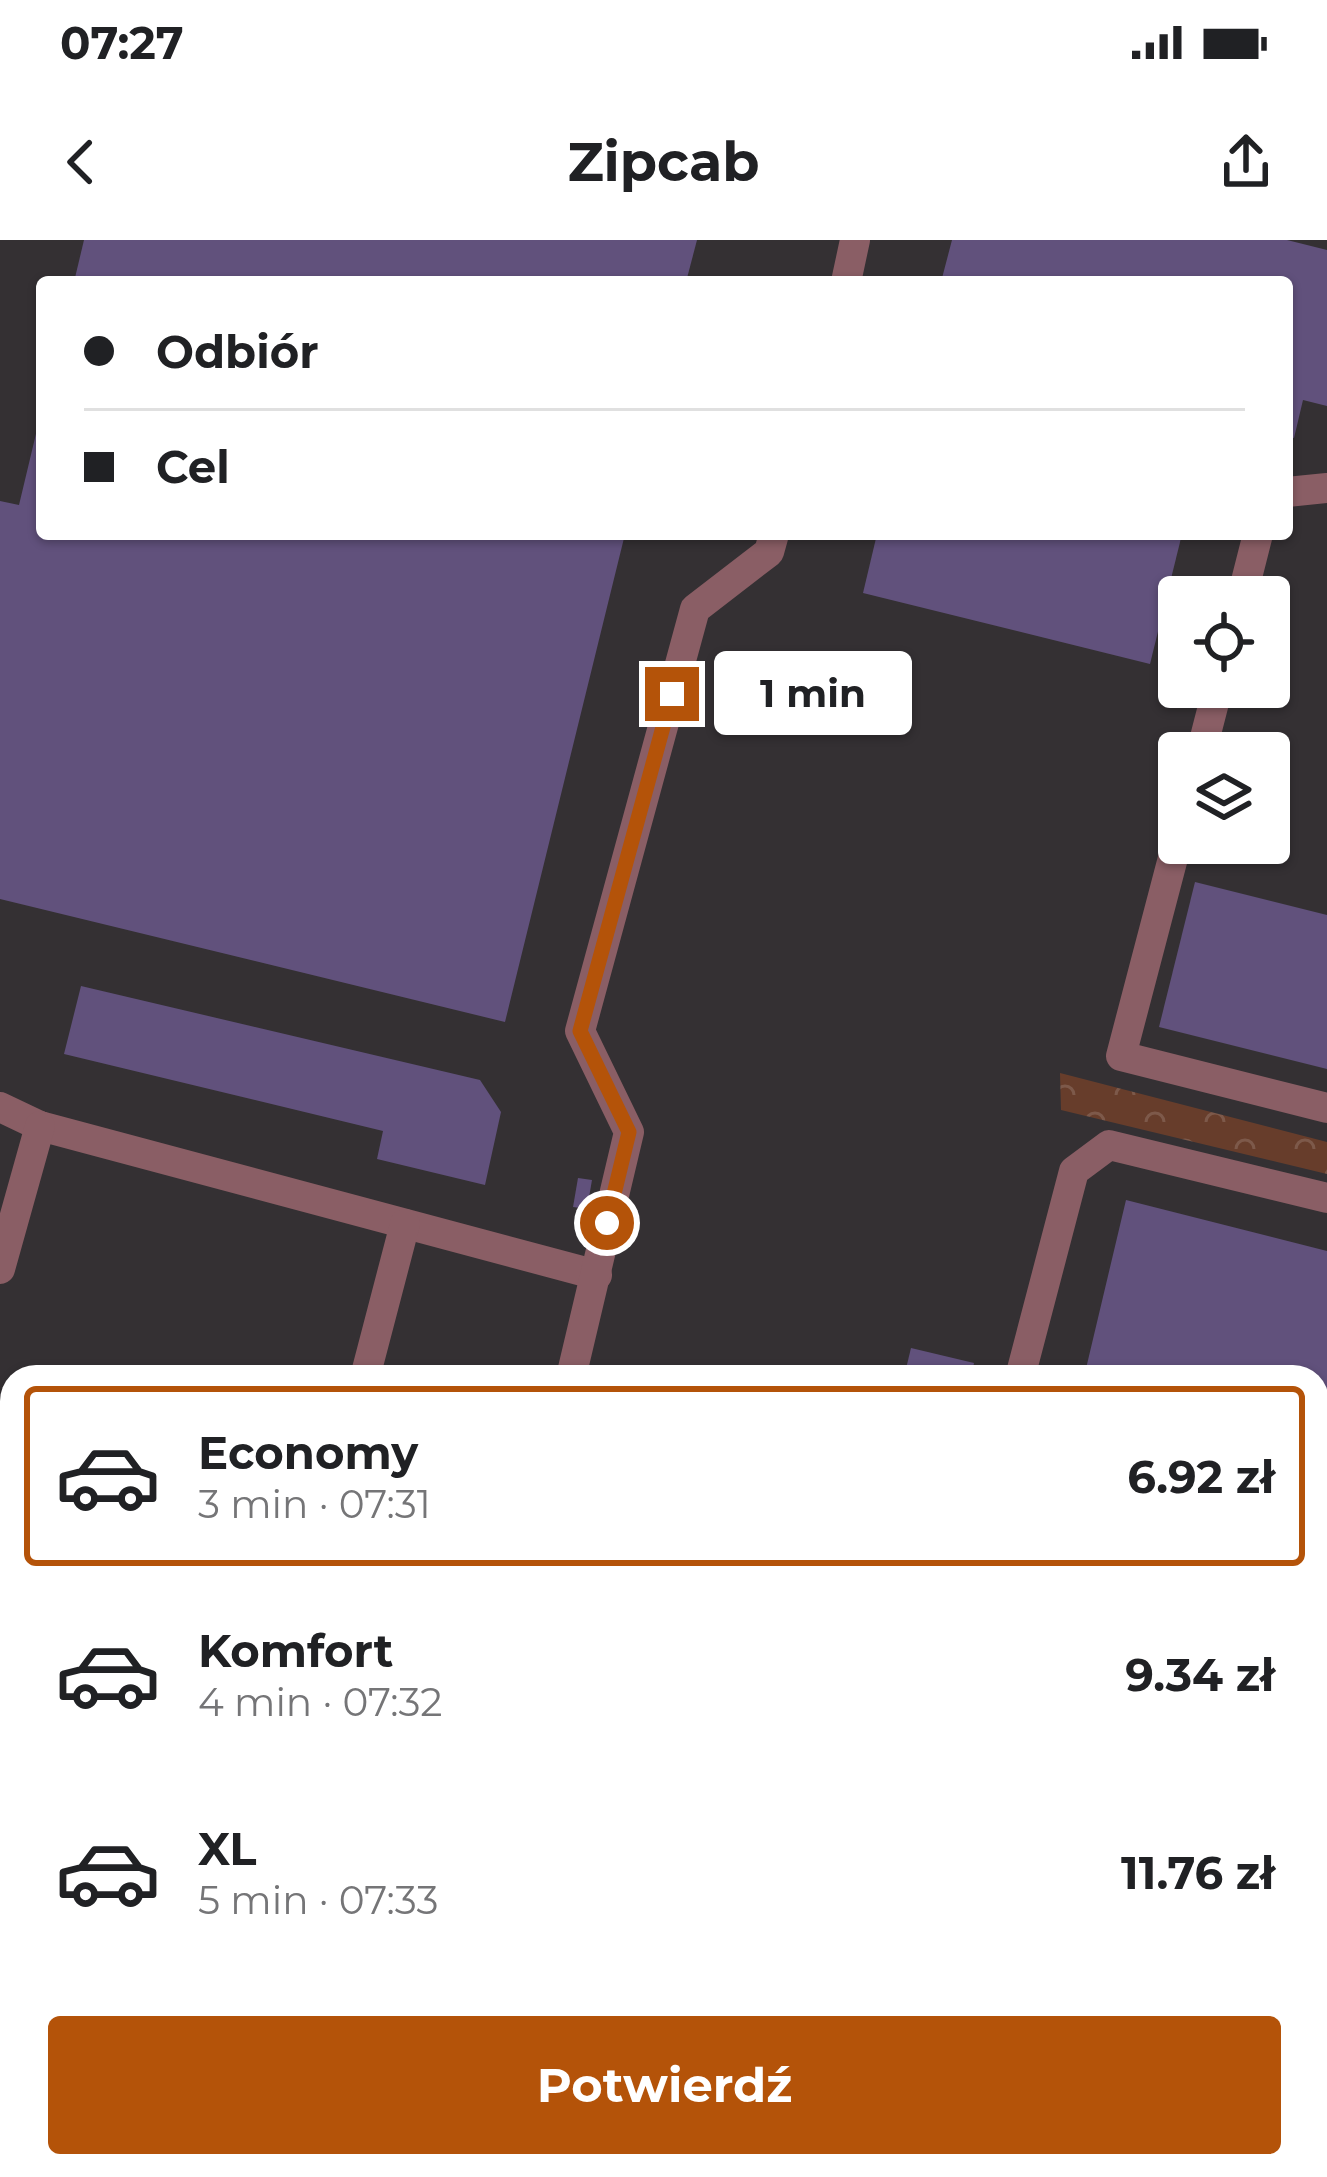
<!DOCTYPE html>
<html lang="pl">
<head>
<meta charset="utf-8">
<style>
  :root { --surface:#fff; --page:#f2f2f2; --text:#202124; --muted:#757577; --line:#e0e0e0; --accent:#b45309 }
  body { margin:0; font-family:Montserrat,sans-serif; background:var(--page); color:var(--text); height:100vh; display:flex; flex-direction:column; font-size:45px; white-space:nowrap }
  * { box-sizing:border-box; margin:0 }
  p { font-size:39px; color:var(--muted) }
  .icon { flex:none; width:66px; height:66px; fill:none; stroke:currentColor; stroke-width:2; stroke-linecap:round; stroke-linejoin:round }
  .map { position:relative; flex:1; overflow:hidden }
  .sheet { position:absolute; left:0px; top:1125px; width:1329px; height:813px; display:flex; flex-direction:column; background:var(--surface); border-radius:36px 36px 0 0; box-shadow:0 3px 9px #0004 }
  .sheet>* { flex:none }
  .guide { position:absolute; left:36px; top:36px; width:1257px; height:264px; border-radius:12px; box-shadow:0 3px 9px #0004; display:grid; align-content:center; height:264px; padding:0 48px; background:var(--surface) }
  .buttons { position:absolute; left:1158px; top:336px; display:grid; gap:24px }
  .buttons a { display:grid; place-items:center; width:132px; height:132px; border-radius:12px; background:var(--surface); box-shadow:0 3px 9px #0004; font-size:60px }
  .end { position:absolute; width:54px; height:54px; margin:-27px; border:15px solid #b45309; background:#fff; box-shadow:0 0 0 6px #fff }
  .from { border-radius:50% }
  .bubble { position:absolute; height:84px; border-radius:12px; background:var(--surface); box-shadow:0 3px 9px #0004; font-size:39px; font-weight:700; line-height:84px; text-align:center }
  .guide b { display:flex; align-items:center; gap:42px; height:114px; font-size:45px }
  .guide b+b { border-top:3px solid var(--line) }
  .guide i { width:30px; height:30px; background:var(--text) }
  ul { padding:21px 0 0; list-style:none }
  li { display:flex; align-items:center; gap:36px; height:180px; margin:0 24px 18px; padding:0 24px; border:6px solid transparent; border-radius:12px }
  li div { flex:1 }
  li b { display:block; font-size:45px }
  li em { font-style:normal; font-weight:700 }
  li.selected { border-color:var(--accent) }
  li>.icon { width:108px; height:108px; stroke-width:1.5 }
  .action { display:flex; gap:24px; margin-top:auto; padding:24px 48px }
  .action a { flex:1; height:138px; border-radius:12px; background:var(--accent); color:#fff; font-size:48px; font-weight:700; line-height:138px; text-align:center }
  .status { display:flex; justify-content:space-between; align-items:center; height:84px; padding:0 60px; background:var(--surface); direction:ltr }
  .status svg { height:33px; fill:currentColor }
  header { display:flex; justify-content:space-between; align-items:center; height:156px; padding:0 48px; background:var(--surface); font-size:54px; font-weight:700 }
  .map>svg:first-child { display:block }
  .forest { fill:url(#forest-crowns) }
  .building { fill:#61517c }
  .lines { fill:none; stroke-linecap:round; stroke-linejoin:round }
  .path { stroke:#898588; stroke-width:6; stroke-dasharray:3 9; stroke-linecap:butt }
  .minor { stroke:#8a5e65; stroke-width:30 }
  .route { stroke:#b45309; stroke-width:15 }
</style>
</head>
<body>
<div class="status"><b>07:27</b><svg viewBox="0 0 49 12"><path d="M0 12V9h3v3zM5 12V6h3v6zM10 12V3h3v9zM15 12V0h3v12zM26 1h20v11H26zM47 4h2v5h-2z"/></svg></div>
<header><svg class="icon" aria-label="back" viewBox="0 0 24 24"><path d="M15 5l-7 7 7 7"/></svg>Zipcab<svg class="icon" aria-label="share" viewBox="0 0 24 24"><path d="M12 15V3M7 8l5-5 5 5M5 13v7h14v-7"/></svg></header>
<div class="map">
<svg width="1327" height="1937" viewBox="0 0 1327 1937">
  <defs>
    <pattern id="forest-crowns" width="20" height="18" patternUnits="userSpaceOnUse" patternTransform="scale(3)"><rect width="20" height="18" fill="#673d2b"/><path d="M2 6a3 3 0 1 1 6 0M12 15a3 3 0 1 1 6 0" fill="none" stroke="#7d594a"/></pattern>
  </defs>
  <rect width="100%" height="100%" fill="#343033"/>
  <g class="forest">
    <path d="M1060 833 1327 902V934L1061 870Z"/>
    <path d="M1317 1650 1327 1653V1795L1317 1774Z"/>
    <path d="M0 1679 12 1682V1817L0 1814Z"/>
    <path d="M276 1926H974L1019 1937H273Z"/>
  </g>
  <g class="building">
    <path d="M84 0H697L686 42H74Z"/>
    <path d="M952 0H1287L1327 10V166L1303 160 1294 198 1287 196V42H941Z"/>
    <path d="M40 177 42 294H625L505 782 0 659V261L19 265Z"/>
    <path d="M877 294H1182L1150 424 863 353Z"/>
    <path d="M1195 642 1327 675V829L1159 787Z"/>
    <path d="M81 746 480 840 501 872 485 945 377 919 383 891 64 814Z"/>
    <path d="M578 938 592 940 587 969 573 967Z"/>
    <path d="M1126 960 1327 1011V1216L1317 1213V1137H1084Z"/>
    <path d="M911 1108 974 1123 971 1137H904Z"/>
    <path d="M0 1271 12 1274V1431L0 1428Z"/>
  </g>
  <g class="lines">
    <path class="path" d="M1278 1926 1322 1937"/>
    <g class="minor">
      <path d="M846 42 855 0"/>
      <path d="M1287 252 1327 248"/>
      <path d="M1242 357 1258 294"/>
      <path d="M1201 513 1218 447"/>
      <path d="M1179 595 1121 816 1327 868"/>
      <path d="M0 867 40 886 597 1035"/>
      <path d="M0 1029 40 886"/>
      <path d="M365 1137 405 984"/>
      <path d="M571 1137 629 892 580 791 695 369 769 312 774 294"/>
      <path d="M1020 1137 1074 931 1109 905 1327 958"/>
      <path d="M0 1251 12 1254"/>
      <path d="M1317 1298 1327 1300"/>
      <path d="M0 1457 12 1459"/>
      <path d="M0 1643 12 1646"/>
      <path d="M1146 1926 1190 1937"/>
      <path d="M223 1937 225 1926"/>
    </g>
  </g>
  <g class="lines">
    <path class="route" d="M607 983 629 892 580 791 672 454"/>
  </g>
</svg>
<div class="buttons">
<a><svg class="icon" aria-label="locate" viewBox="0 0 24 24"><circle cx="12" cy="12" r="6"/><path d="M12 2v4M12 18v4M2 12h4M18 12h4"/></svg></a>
<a><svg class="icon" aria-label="layers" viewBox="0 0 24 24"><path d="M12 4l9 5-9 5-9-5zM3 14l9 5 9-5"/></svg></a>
</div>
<i class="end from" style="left:607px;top:983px"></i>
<i class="end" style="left:672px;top:454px"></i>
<div class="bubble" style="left:714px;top:411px;width:198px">1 min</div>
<div class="guide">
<b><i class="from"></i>Odbiór</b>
<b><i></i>Cel</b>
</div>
<section class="sheet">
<ul>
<li class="selected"><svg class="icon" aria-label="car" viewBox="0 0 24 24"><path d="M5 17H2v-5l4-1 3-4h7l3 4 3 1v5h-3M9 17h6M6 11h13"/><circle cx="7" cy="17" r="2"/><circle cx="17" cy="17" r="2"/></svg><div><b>Economy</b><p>3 min · 07:31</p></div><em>6.92 zł</em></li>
<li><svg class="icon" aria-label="car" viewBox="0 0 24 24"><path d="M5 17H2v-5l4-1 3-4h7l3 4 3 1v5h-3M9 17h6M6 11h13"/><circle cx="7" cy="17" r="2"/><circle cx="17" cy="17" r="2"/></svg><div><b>Komfort</b><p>4 min · 07:32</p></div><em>9.34 zł</em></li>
<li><svg class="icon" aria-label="car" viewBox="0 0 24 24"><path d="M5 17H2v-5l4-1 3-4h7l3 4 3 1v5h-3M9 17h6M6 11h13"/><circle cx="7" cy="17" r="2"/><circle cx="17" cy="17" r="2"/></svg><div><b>XL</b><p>5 min · 07:33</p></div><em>11.76 zł</em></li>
</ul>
<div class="action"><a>Potwierdź</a></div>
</section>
</div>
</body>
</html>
